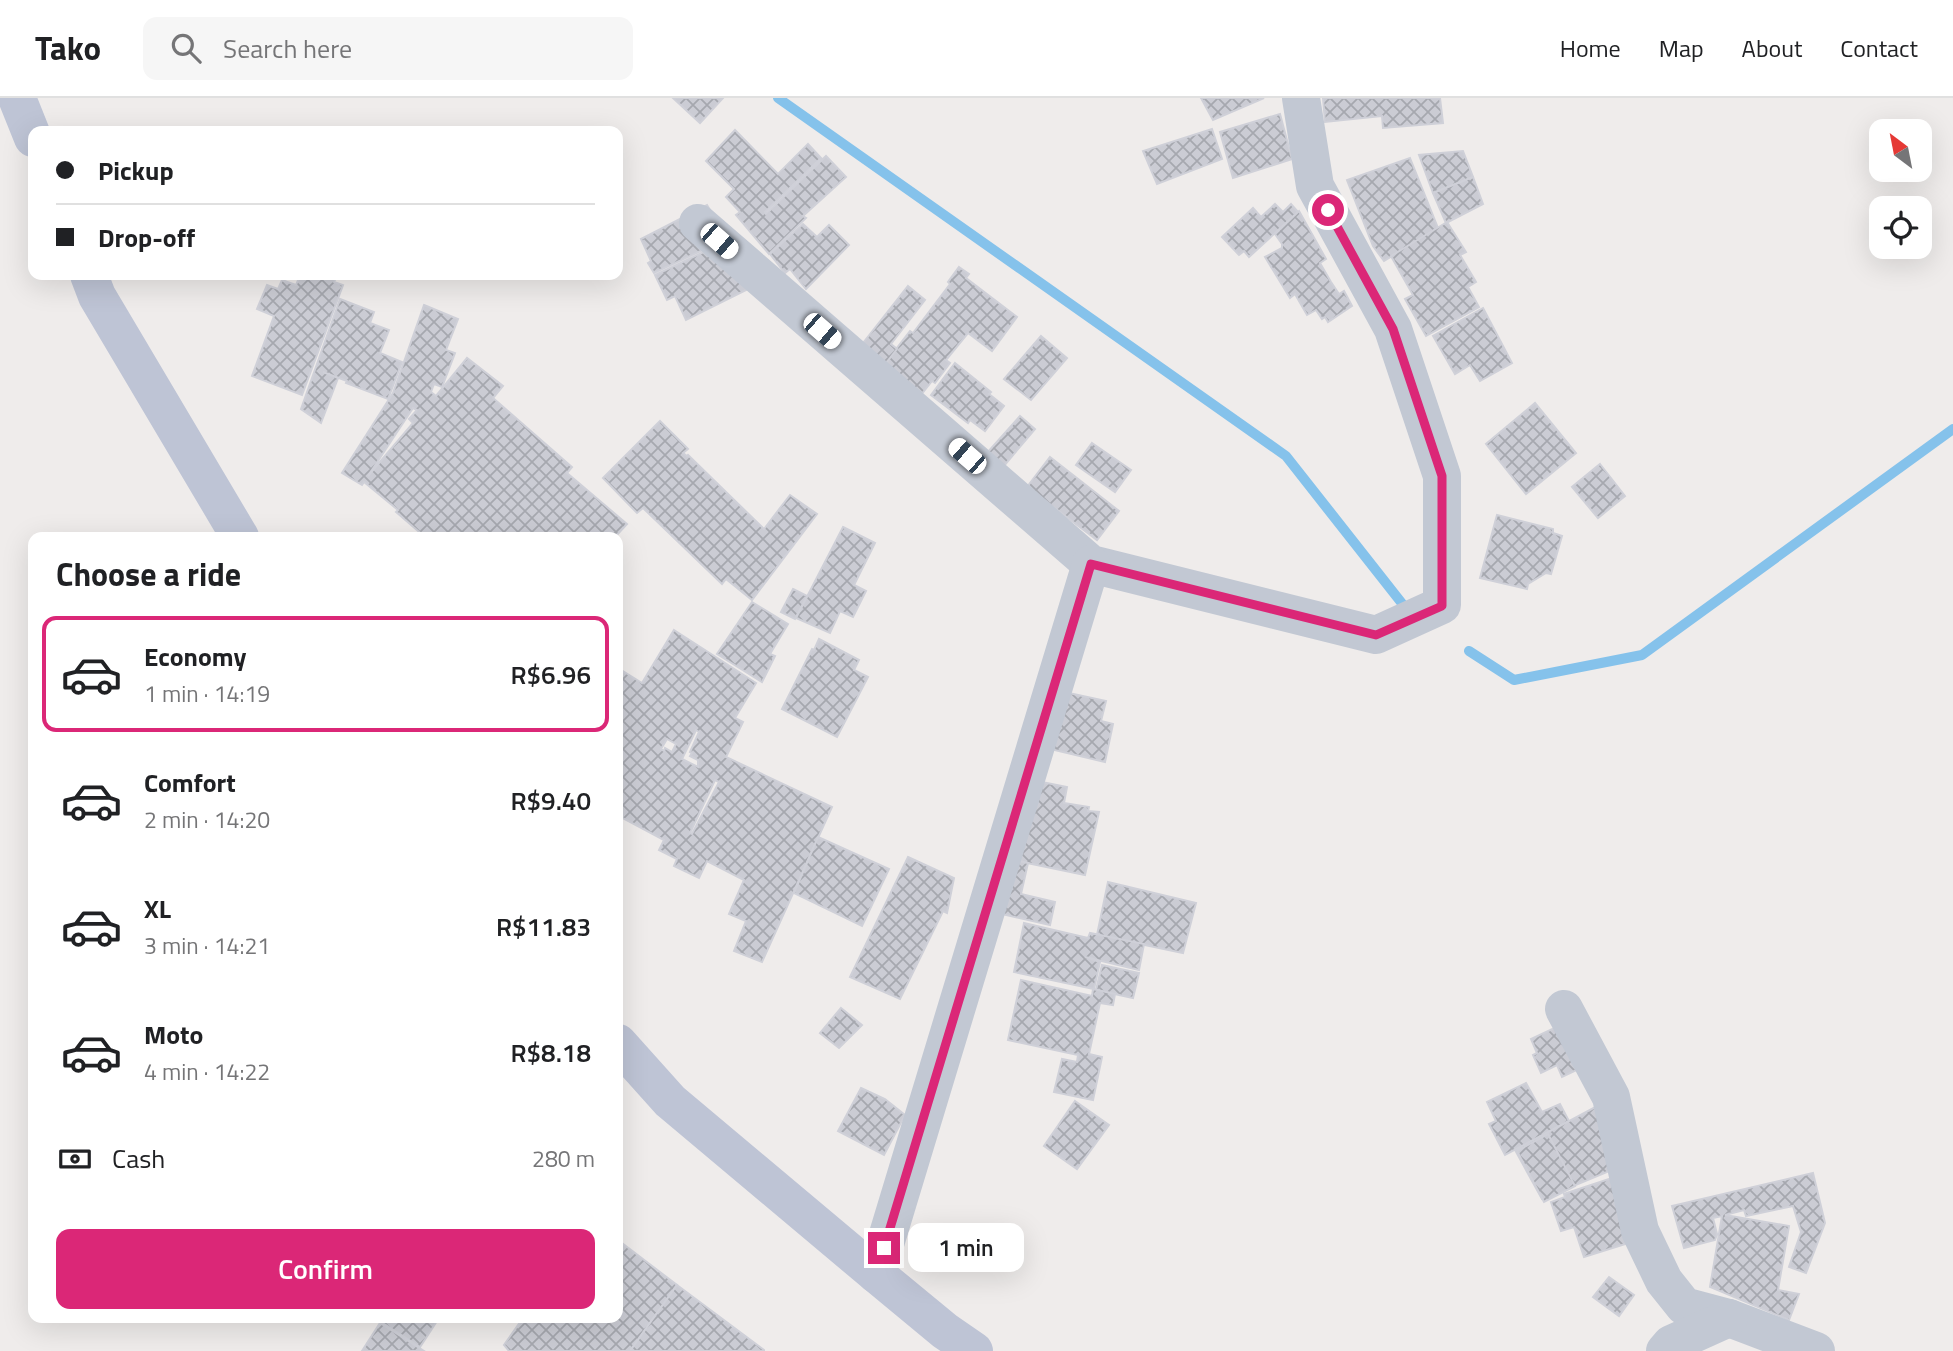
<!DOCTYPE html>
<html lang="en">
<head>
<meta charset="utf-8">
<style>
  :root { --surface:#fff; --page:#f6f6f6; --text:#202124; --muted:#757577; --line:#e0e0e0; --accent:#db2777 }
  body { margin:0; font-family:"Titillium Web",sans-serif; background:var(--page); color:var(--text); height:100vh; display:flex; flex-direction:column; font-size:26px; white-space:nowrap }
  * { box-sizing:border-box; margin:0 }
  p { font-size:23px; color:var(--muted) }
  .icon { flex:none; width:38px; height:38px; fill:none; stroke:currentColor; stroke-width:2; stroke-linecap:round; stroke-linejoin:round }
  .map { position:relative; flex:1; overflow:hidden }
  .side { position:absolute; left:28px; top:434px; width:595px; height:791px; display:flex; flex-direction:column; background:var(--surface); border-radius:14px; box-shadow:0 7px 28px #0002 }
  .side>* { flex:none }
  .top-card { position:absolute; left:28px; top:28px; width:595px; height:154px; border-radius:14px; box-shadow:0 7px 28px #0002; display:grid; align-content:center; height:154px; padding:0 28px; background:var(--surface) }
  .needle { width:46px; rotate:328deg }
  .tools { position:absolute; left:1869px; top:21px; display:grid; gap:14px }
  .tools a { display:grid; place-items:center; width:63px; height:63px; border-radius:14px; background:var(--surface); box-shadow:0 7px 28px #0002; font-size:35px }
  .end { position:absolute; width:32px; height:32px; margin:-16px; border:9px solid #db2777; background:#fff; box-shadow:0 0 0 4px #fff }
  .from { border-radius:50% }
  .bubble { position:absolute; height:49px; border-radius:14px; background:var(--surface); box-shadow:0 7px 28px #0002; font-size:23px; font-weight:600; line-height:49px; text-align:center }
  .car { position:absolute; width:21px; height:42px; margin:-21px -10px; border-radius:9px; box-shadow:0 0 5px 2px #0007; background:linear-gradient(#fff 24%,#345 0 40%,#fff 0 76%,#345 0 86%,#fff 0) }
  .top-card b { display:flex; align-items:center; gap:24px; height:66px; font-size:26px }
  .top-card b+b { border-top:2px solid var(--line) }
  .top-card i { width:18px; height:18px; background:var(--text) }
  ul { padding:0; list-style:none }
  li { display:flex; align-items:center; gap:21px; height:116px; margin:0 14px 10px; padding:0 14px; border:4px solid transparent; border-radius:14px }
  li div { flex:1 }
  li b { display:block; font-size:26px }
  li em { font-style:normal; font-weight:600 }
  li.active { border-color:var(--accent) }
  li>.icon { width:63px; height:63px; stroke-width:1.5 }
  h2 { padding:0 28px; font-size:32px; line-height:84px }
  .pay { display:flex; align-items:center; gap:18px; height:77px; padding:0 28px; font-size:26px }
  .pay p { margin-inline-start:auto }
  .cta { display:flex; gap:14px; margin-top:auto; padding:14px 28px }
  .cta a { flex:1; height:80px; border-radius:14px; background:var(--accent); color:#fff; font-size:28px; font-weight:600; line-height:80px; text-align:center }
  header { display:flex; align-items:center; gap:42px; box-sizing:border-box; height:98px; padding:0 35px; background:var(--surface); border-bottom:2px solid var(--line) }
  header strong { font-size:33px }
  nav { display:flex; gap:38px; margin-inline-start:auto; font-size:24px }
  .search { width:490px; height:63px; background:var(--page); display:flex; align-items:center; gap:18px; box-sizing:border-box; padding:0 24px; border-radius:14px; color:var(--muted); font-size:26px }
  .map>svg:first-child { display:block }
  .lines { fill:none; stroke-linecap:round; stroke-linejoin:round }
  .stream { stroke:#85c2eb; stroke-width:10 }
  .building { fill:url(#building-cross-hatch); stroke:#cfd0d8; stroke-width:2; fill-rule:evenodd }
  .minor { stroke:#c2c8d3; stroke-width:38 }
  .secondary { stroke:#bec4d5; stroke-width:38 }
  .route { stroke:#db2777; stroke-width:9 }
</style>
</head>
<body>
<header>
<strong>Tako</strong>
<div class="search"><svg class="icon" aria-label="search" viewBox="0 0 24 24"><circle cx="10" cy="10" r="6"/><path d="M15 15l6 6"/></svg>Search here</div>
<nav><a>Home</a><a>Map</a><a>About</a><a>Contact</a></nav>
</header>
<div class="map">
<svg width="1953" height="1253" viewBox="0 0 1953 1253">
  <defs>
    <pattern id="building-cross-hatch" width="8" height="8" patternUnits="userSpaceOnUse" patternTransform="scale(1.75)"><rect width="8" height="8" fill="#cbccd4"/><path d="M0 0l8 8M0 8l8-8" fill="none" stroke="#a6a8af"/></pattern>
  </defs>
  <rect width="100%" height="100%" fill="#efeceb"/>
  <g class="lines">
    <g class="stream">
      <path d="M778 0 1286 358 1408 513"/>
      <path d="M1469 553 1514 582 1642 557 1953 331"/>
    </g>
  </g>
  <g class="building">
    <path d="M673 0H723L700 25Z"/>
    <path d="M1201 0H1264L1213 22Z"/>
    <path d="M1323 0H1440L1443 25 1383 30 1382 18 1325 24Z"/>
    <path d="M1280 16 1292 61 1233 80 1220 34Z"/>
    <path d="M1212 31 1222 61 1157 86 1143 53Z"/>
    <path d="M735 32 778 76 808 46 821 60 765 114 766 116 826 58 846 79 803 118 806 120 769 156 736 117 740 114 726 99 734 91 706 63Z"/>
    <path d="M1463 53 1473 79 1433 95 1419 57Z"/>
    <path d="M1410 60 1438 130 1384 163 1373 148 1347 82Z"/>
    <path d="M1473 79 1483 106 1446 125 1433 95Z"/>
    <path d="M1275 106 1283 114 1291 106 1298 114 1249 159 1244 153 1239 157 1222 139 1253 110 1261 119Z"/>
    <path d="M707 107 756 187 686 222 675 198 667 202 655 177 708 152 707 150 654 175 648 165 651 163 641 141Z"/>
    <path d="M1299 113 1326 161 1320 165 1331 184 1339 196 1344 193 1352 208 1328 224 1325 219 1322 221 1316 212 1307 217 1295 196 1290 200 1265 159 1282 150V146L1275 136Z"/>
    <path d="M1447 124 1466 154 1460 157 1476 184 1468 189 1479 209 1426 238 1405 201 1413 197 1391 158Z"/>
    <path d="M803 126 817 139 829 127 849 147 806 191 790 171 785 175 770 156Z"/>
    <path d="M959 169 969 176 966 180 1017 219 992 253 968 235 946 262 950 265 935 285 932 283 913 307 875 278 910 233 913 235 950 186 948 184Z"/>
    <path d="M300 177H337L334 184 343 187 302 297 252 278 274 218 257 211 267 187 278 191 282 182 296 187Z"/>
    <path d="M908 188 925 202 891 246 897 251 876 278 852 259Z"/>
    <path d="M340 201 374 214 370 225 389 232 380 255 402 264 388 301 346 285 347 283 323 274 338 280 321 325 301 311Z"/>
    <path d="M424 207 458 221 446 252 455 255 442 289 434 286 431 294 436 298 467 260 503 288 493 300 572 369 567 375 627 426 615 439H425L396 414 398 412 364 384 362 387 342 375 393 295ZM413 310 417 312 409 321 413 325 368 378Z"/>
    <path d="M1483 210 1512 265 1480 283 1470 267 1455 276 1433 238Z"/>
    <path d="M1041 238 1067 260 1031 302 1004 281Z"/>
    <path d="M955 265 991 294 989 296 1004 308 985 333 970 322 968 325 931 297Z"/>
    <path d="M1535 305 1576 355 1526 396 1486 346Z"/>
    <path d="M1020 318 1035 331 1003 369 987 355Z"/>
    <path d="M660 323 688 351 683 355 687 358 688 357 764 431 790 397 817 416 752 502 726 481 722 486 643 410 637 415 603 380Z"/>
    <path d="M1092 345 1131 372 1115 394 1076 367Z"/>
    <path d="M1050 359 1119 413 1097 442 1027 389Z"/>
    <path d="M1600 366 1625 398 1598 420 1572 389Z"/>
    <path d="M1497 417 1553 431V435L1562 438 1551 476 1546 475 1528 486 1527 491 1480 480Z"/>
    <path d="M843 429 875 445 854 487 866 493 853 519 840 513 830 535 796 520Z"/>
    <path d="M793 491 807 498 795 521 781 514Z"/>
    <path d="M752 504 788 526 770 556 775 558 762 584 717 556Z"/>
    <path d="M674 532 756 585 735 620 743 624 726 659 832 709 762 864 734 853 746 823 729 816 744 782 707 763 699 780 674 768 677 761 659 752 664 742 619 718 618 720V570L642 585ZM696 632 699 634 690 654 692 655 690 658 698 662V669L682 661ZM667 641 676 646 672 654 665 650 664 653 661 651ZM715 682 719 684 718 686 692 736 690 735Z"/>
    <path d="M819 541 859 562 854 572 868 579 837 639 782 611 812 551 814 552Z"/>
    <path d="M1055 592 1106 603 1101 623 1113 626 1105 664 1042 649Z"/>
    <path d="M1032 682 1067 689 1064 705 1089 709 1088 713 1099 714 1085 777 1013 762Z"/>
    <path d="M818 739 889 771 862 828 794 795Z"/>
    <path d="M908 759 954 780 947 815 943 813 900 901 850 879Z"/>
    <path d="M1005 760 1028 765 1021 796 1055 804 1050 827 993 814Z"/>
    <path d="M1108 784 1196 805 1183 855 1097 837Z"/>
    <path d="M1024 825 1088 840 1090 835 1144 846 1139 872 1085 859 1100 864 1094 891 1014 874Z"/>
    <path d="M1102 867 1139 875 1133 900 1096 892Z"/>
    <path d="M1021 882 1092 898 1093 891 1115 896 1113 907 1100 905 1089 956 1102 959 1093 1002 1054 994 1062 961 1077 964 1078 957 1008 942Z"/>
    <path d="M841 910 862 927 839 950 820 935Z"/>
    <path d="M1565 925 1585 968 1562 979 1557 967 1541 975 1533 957 1537 955 1531 941Z"/>
    <path d="M1526 985 1542 1014 1560 1006 1569 1023 1505 1057 1489 1026 1496 1023 1487 1004Z"/>
    <path d="M861 990 885 1001 905 1017 884 1057 838 1033Z"/>
    <path d="M1616 998 1636 1062 1542 1101 1515 1052Z"/>
    <path d="M1075 1003 1109 1027 1077 1071 1044 1048Z"/>
    <path d="M1548 1036 1575 1088 1544 1104 1517 1053Z"/>
    <path d="M1813 1075 1825 1125 1806 1175 1789 1169 1801 1134 1793 1108 1746 1118 1744 1112 1725 1117 1789 1128 1778 1192 1799 1196 1789 1222 1710 1189 1722 1118 1713 1120 1717 1136 1715 1142 1684 1150 1672 1108Z"/>
    <path d="M1621 1077 1641 1141 1584 1159 1574 1129 1561 1133 1551 1104 1565 1099 1564 1096Z"/>
    <path d="M618 1142 677 1187 630 1253H509L504 1247 523 1220 531 1223 534 1220H618Z"/>
    <path d="M1609 1179 1634 1197 1619 1218 1593 1199Z"/>
    <path d="M677 1187 764 1252V1253H630Z"/>
    <path d="M375 1220H433L437 1223 420 1249Z"/>
    <path d="M380 1225 424 1253H362Z"/>
  </g>
  <g class="lines">
    <g class="minor">
      <path d="M698 125 1091 466 1376 537 1442 507V378L1393 231 1315 88 1301 0"/>
      <path d="M1564 911 1611 999 1640 1133 1664 1183 1684 1208 1729 1220 1816 1253"/>
      <path d="M876 1176 1091 466"/>
      <path d="M1665 1253 1671 1246 1729 1220"/>
    </g>
    <g class="secondary">
      <path d="M17 0 33 40"/>
      <path d="M89 177 97 198 240 439"/>
      <path d="M618 945 670 1003 876 1176 945 1233 974 1253"/>
    </g>
  </g>
  <g class="lines">
    <path class="route" d="M884 1150 1091 466 1376 537 1442 508V378L1393 231 1328 112"/>
  </g>
</svg>
<div class="tools">
<a><svg class="needle" viewBox="-14 -14 28 28"><path d="M0-13l5 13h-10z" fill="#e53935"/><path d="M0 13l5-13h-10z" fill="#757577"/></svg></a>
<a><svg class="icon" aria-label="locate" viewBox="0 0 24 24"><circle cx="12" cy="12" r="6"/><path d="M12 2v4M12 18v4M2 12h4M18 12h4"/></svg></a>
</div>
<i class="end from" style="left:1328px;top:112px"></i>
<i class="end" style="left:884px;top:1150px"></i>
<div class="bubble" style="left:908px;top:1125px;width:116px">1 min</div>
<i class="car" style="left:719px;top:143px;rotate:131deg"></i>
<i class="car" style="left:822px;top:233px;rotate:131deg"></i>
<i class="car" style="left:967px;top:358px;rotate:311deg"></i>
<div class="top-card">
<b><i class="from"></i>Pickup</b>
<b><i></i>Drop-off</b>
</div>
<section class="side">
<h2>Choose a ride</h2>
<ul>
<li class="active"><svg class="icon" aria-label="car" viewBox="0 0 24 24"><path d="M5 17H2v-5l4-1 3-4h7l3 4 3 1v5h-3M9 17h6M6 11h13"/><circle cx="7" cy="17" r="2"/><circle cx="17" cy="17" r="2"/></svg><div><b>Economy</b><p>1 min · 14:19</p></div><em>R$6.96</em></li>
<li><svg class="icon" aria-label="car" viewBox="0 0 24 24"><path d="M5 17H2v-5l4-1 3-4h7l3 4 3 1v5h-3M9 17h6M6 11h13"/><circle cx="7" cy="17" r="2"/><circle cx="17" cy="17" r="2"/></svg><div><b>Comfort</b><p>2 min · 14:20</p></div><em>R$9.40</em></li>
<li><svg class="icon" aria-label="car" viewBox="0 0 24 24"><path d="M5 17H2v-5l4-1 3-4h7l3 4 3 1v5h-3M9 17h6M6 11h13"/><circle cx="7" cy="17" r="2"/><circle cx="17" cy="17" r="2"/></svg><div><b>XL</b><p>3 min · 14:21</p></div><em>R$11.83</em></li>
<li><svg class="icon" aria-label="car" viewBox="0 0 24 24"><path d="M5 17H2v-5l4-1 3-4h7l3 4 3 1v5h-3M9 17h6M6 11h13"/><circle cx="7" cy="17" r="2"/><circle cx="17" cy="17" r="2"/></svg><div><b>Moto</b><p>4 min · 14:22</p></div><em>R$8.18</em></li>
</ul>
<div class="pay"><svg class="icon" aria-label="cash" viewBox="0 0 24 24"><path d="M3 7h18v10H3z"/><circle cx="12" cy="12" r="2"/></svg>Cash<p>280 m</p></div>
<div class="cta"><a>Confirm</a></div>
</section>
</div>
</body>
</html>
